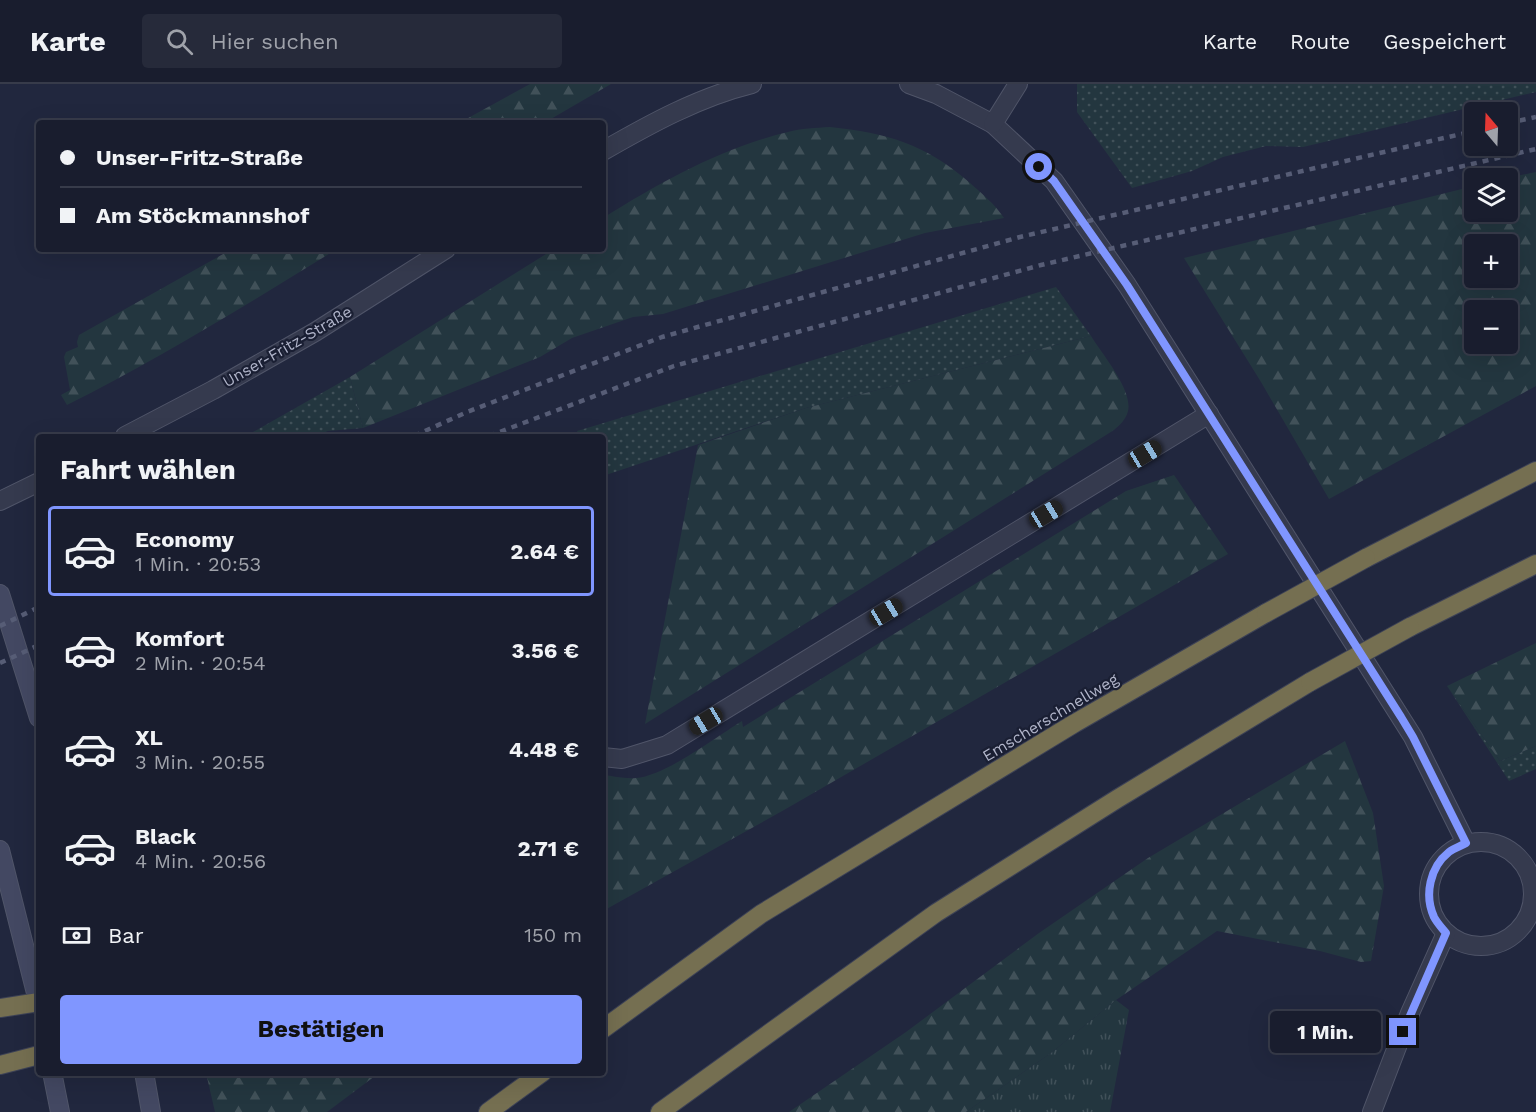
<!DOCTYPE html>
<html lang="de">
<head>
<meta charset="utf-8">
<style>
  :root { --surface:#191d2e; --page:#262a3a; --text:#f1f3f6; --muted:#9fa2aa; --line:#373b4a; --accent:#8096ff }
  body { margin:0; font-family:"Work Sans",sans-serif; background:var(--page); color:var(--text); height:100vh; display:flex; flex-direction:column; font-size:22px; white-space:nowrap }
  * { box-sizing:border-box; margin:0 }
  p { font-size:20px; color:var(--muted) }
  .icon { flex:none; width:33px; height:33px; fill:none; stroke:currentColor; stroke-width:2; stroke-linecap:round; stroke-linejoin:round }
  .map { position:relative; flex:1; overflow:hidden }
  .drawer { position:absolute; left:36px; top:350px; width:570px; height:642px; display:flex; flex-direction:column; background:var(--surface); border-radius:6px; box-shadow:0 6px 24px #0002,0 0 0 2px var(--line) }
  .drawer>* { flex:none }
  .top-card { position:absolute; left:36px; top:36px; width:570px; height:132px; border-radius:6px; box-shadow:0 6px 24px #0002,0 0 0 2px var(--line); display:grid; align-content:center; height:132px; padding:0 24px; background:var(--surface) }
  .needle { width:39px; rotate:341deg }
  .buttons { position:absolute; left:1464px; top:18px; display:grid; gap:12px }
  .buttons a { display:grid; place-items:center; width:54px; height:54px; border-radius:6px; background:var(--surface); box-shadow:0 6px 24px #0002,0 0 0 2px var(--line); font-size:30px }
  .end { position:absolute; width:27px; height:27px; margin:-14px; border:8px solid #8096ff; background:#111; box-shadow:0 0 0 3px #111 }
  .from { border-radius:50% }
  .bubble { position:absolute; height:42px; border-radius:6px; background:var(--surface); box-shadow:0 6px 24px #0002,0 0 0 2px var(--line); font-size:20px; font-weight:700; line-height:42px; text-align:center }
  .car { position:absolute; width:18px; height:36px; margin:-18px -9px; border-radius:8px; box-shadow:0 0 4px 2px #0007; background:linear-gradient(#222 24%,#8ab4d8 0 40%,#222 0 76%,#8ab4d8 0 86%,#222 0) }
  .top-card b { display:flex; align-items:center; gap:21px; height:57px; font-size:22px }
  .top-card b+b { border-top:2px solid var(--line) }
  .top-card i { width:15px; height:15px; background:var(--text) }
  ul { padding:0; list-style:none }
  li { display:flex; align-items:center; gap:18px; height:90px; margin:0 12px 9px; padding:0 12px; border:3px solid transparent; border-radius:6px }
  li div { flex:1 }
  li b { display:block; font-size:22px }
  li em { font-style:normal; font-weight:700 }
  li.active { border-color:var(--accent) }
  li>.icon { width:54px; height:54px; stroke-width:1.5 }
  h2 { padding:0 24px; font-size:27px; line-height:72px }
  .pay { display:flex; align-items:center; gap:15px; height:66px; padding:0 24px; font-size:22px }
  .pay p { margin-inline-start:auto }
  .primary-button { display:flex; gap:12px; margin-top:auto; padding:12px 24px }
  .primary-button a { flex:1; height:69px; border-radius:6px; background:var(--accent); color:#111; font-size:24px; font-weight:700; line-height:69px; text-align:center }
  header { display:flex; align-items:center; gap:36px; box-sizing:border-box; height:84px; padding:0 30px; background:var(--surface); border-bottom:2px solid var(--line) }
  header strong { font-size:28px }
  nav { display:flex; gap:33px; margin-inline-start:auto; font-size:21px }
  .search { width:420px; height:54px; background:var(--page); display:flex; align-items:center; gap:15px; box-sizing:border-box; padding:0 21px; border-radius:6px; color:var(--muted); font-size:22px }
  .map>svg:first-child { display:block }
  .grass { fill:url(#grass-dots) }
  .forest { fill:url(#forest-firs); fill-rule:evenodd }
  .park { fill:url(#park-tufts) }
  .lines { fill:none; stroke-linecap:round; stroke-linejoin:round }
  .street-casing { stroke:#505569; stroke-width:20 }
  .secondary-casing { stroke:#505569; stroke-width:20 }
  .highway-casing { stroke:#3d4256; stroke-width:20 }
  .street { stroke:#353a4e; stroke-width:18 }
  .secondary { stroke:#434862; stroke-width:18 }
  .highway { stroke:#756f51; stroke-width:18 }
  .rail { stroke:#575d76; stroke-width:4.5; stroke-dasharray:6 6; stroke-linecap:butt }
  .highway-bridge-casing { stroke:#3d4256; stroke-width:20; stroke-linecap:butt }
  .highway-bridge { stroke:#756f51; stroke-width:18 }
  .route { stroke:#8096ff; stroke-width:8 }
  .labels { text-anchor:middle; stroke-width:4.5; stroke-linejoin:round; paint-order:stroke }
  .street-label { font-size:16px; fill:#b1b5ca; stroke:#1a1f33 }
</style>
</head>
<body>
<header>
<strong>Karte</strong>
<div class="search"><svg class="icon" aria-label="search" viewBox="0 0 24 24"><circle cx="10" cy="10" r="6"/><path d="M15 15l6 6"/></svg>Hier suchen</div>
<nav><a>Karte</a><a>Route</a><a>Gespeichert</a></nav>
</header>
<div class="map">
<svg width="1536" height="1028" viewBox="0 0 1536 1028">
  <defs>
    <pattern id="grass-dots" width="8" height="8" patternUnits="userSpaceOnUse" patternTransform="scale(1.5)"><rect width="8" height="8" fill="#23363f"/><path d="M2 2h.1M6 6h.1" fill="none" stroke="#415159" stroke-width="1.8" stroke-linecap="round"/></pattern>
    <pattern id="forest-firs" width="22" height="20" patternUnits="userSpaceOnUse" patternTransform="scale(1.5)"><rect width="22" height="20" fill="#23363f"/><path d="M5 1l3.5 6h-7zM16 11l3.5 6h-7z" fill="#415159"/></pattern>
    <pattern id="park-tufts" width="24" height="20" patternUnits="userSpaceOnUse" patternTransform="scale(1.5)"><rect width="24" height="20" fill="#23363f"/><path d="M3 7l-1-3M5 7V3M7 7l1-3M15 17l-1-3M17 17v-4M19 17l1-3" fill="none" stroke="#415159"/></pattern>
  </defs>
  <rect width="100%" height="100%" fill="#21273e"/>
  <g class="grass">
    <path d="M1077 0H1536V8L1303 63 1266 62 1223 73 1192 87 1132 104 1077 28Z"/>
    <path d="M1056 203 1091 252 806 324 603 392V352H579L577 347Z"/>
    <path d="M350 293 363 344 328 347 316 352H246Z"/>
    <path d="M1447 602 1500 677 1536 662V685L1509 697Z"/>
  </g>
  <g class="forest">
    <path d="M530 0H611L544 39H459Z"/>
    <path d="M830 43C887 49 925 60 969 98 981 109 995 120 1004 134L925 149 663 230 633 233 572 254 540 273 363 344 350 293 554 165H603V134C661 98 721 64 788 48 801 44 816 44 830 43Z"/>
    <path d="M1536 88V302L1329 415 1261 298 1184 174 1474 102V128H1508L1507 94ZM1508 160V194H1474V160ZM1508 226V260H1474V226Z"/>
    <path d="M232 165H337C248 220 160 274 67 321L61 311 70 306 64 273 66 268 78 263 77 258 79 251Z"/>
    <path d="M1091 252C1102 270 1133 306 1128 327 1126 335 1120 341 1114 346L645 640 698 361 806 324Z"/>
    <path d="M1174 391 1228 470 784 726 603 827V691C613 692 625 695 636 694 665 692 716 653 742 637L743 643 1126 407Z"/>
    <path d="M1536 559V662L1500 677 1447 602Z"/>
    <path d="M1345 657 1373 729 1384 802 1371 877 1361 878 1320 867 1217 847 1116 916 1051 969 966 1028H789L906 948 1039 849 1148 774Z"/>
    <path d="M206 989V988L379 989 327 1028H215Z"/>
  </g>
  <path class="park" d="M1116 916 1129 926 1110 1028H966L1051 969Z"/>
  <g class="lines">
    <g class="street-casing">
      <g id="street">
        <path d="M909 0 936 10 993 40 1054 97 1127 201 1413 653 1466 759"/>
        <path d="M993 40 1018 0"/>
        <path d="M603 67C650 40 699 13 752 0"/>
        <path d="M125 352 213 306 315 248 446 165"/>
        <path d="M0 417 39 398"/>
        <path d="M603 673 622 675 667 661 1209 330"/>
        <circle cx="1481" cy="810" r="52"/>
        <path d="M1372 1028 1410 929 1446 849"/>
      </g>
    </g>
    <g class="secondary-casing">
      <g id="secondary">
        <path d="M0 510 39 634"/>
        <path d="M0 766 39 921"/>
        <path d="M52 988 60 1028"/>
        <path d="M144 988 151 1028"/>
      </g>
    </g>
    <g class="highway-casing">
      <g id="highway">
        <path d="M1366 474 1536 387"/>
        <path d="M1410 543 1536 480"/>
        <path d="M0 924 39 918"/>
        <path d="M603 945 761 830 1075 639 1266 529"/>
        <path d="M0 981 39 971"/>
        <path d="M488 1028 543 988"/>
        <path d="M660 1028 936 829 1117 715 1310 598"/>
      </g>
    </g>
    <use href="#street" class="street"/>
    <use href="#secondary" class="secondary"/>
    <use href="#highway" class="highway"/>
    <g class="rail">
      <path d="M1508 39 1536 33"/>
      <path d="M414 352 467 328 662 253 1020 153 1474 47"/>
      <path d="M489 352 674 282 1041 181 1536 65"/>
      <path d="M0 542 39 523"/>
      <path d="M0 579 39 561"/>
    </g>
    <g class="highway-bridge-casing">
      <g id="highway-bridge">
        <path d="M1266 529 1366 474"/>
        <path d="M1310 598 1410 543"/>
      </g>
    </g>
    <use href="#highway-bridge" class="highway-bridge"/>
  </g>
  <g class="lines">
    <path class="route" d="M1039 83 1054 97 1127 201 1401 633 1413 653 1466 759C1461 762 1454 764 1449 768 1430 783 1424 811 1434 833 1437 839 1442 844 1446 849L1403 948"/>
  </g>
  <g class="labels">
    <g class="street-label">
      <text transform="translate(287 262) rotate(-30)" y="6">Unser-Fritz-Straße</text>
      <text transform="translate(1050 633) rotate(-31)" y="6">Emscherschnellweg</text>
    </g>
  </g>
</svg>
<div class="buttons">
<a><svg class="needle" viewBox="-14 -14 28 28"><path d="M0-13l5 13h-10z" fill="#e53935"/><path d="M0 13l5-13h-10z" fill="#9fa2aa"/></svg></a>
<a><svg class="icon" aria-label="layers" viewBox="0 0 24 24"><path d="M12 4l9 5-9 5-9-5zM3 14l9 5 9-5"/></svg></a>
<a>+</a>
<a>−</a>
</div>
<i class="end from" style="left:1039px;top:83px"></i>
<i class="end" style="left:1403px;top:948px"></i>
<div class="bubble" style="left:1270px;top:927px;width:111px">1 Min.</div>
<i class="car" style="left:1145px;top:370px;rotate:59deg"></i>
<i class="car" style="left:1046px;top:430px;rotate:59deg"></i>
<i class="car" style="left:886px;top:528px;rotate:59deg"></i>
<i class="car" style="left:706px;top:637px;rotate:239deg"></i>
<div class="top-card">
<b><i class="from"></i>Unser-Fritz-Straße</b>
<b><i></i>Am Stöckmannshof</b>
</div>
<section class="drawer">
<h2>Fahrt wählen</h2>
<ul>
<li class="active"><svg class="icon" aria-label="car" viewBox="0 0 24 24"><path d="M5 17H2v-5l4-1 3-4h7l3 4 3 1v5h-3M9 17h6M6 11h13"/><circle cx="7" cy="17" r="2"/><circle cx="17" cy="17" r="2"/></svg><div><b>Economy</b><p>1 Min. · 20:53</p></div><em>2.64 €</em></li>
<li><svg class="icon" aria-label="car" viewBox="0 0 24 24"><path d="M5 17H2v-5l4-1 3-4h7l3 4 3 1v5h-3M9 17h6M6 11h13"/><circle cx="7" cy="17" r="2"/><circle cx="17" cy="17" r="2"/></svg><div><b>Komfort</b><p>2 Min. · 20:54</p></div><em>3.56 €</em></li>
<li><svg class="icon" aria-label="car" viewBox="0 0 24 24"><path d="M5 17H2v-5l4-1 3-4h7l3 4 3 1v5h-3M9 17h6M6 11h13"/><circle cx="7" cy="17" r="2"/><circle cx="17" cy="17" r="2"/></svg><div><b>XL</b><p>3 Min. · 20:55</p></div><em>4.48 €</em></li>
<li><svg class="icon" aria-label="car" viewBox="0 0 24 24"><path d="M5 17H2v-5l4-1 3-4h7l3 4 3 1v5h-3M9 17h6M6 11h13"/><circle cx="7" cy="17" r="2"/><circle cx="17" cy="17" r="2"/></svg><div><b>Black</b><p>4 Min. · 20:56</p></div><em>2.71 €</em></li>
</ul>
<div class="pay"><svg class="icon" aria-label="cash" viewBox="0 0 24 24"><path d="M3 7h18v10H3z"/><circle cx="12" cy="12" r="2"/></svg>Bar<p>150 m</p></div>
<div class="primary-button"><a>Bestätigen</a></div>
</section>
</div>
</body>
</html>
